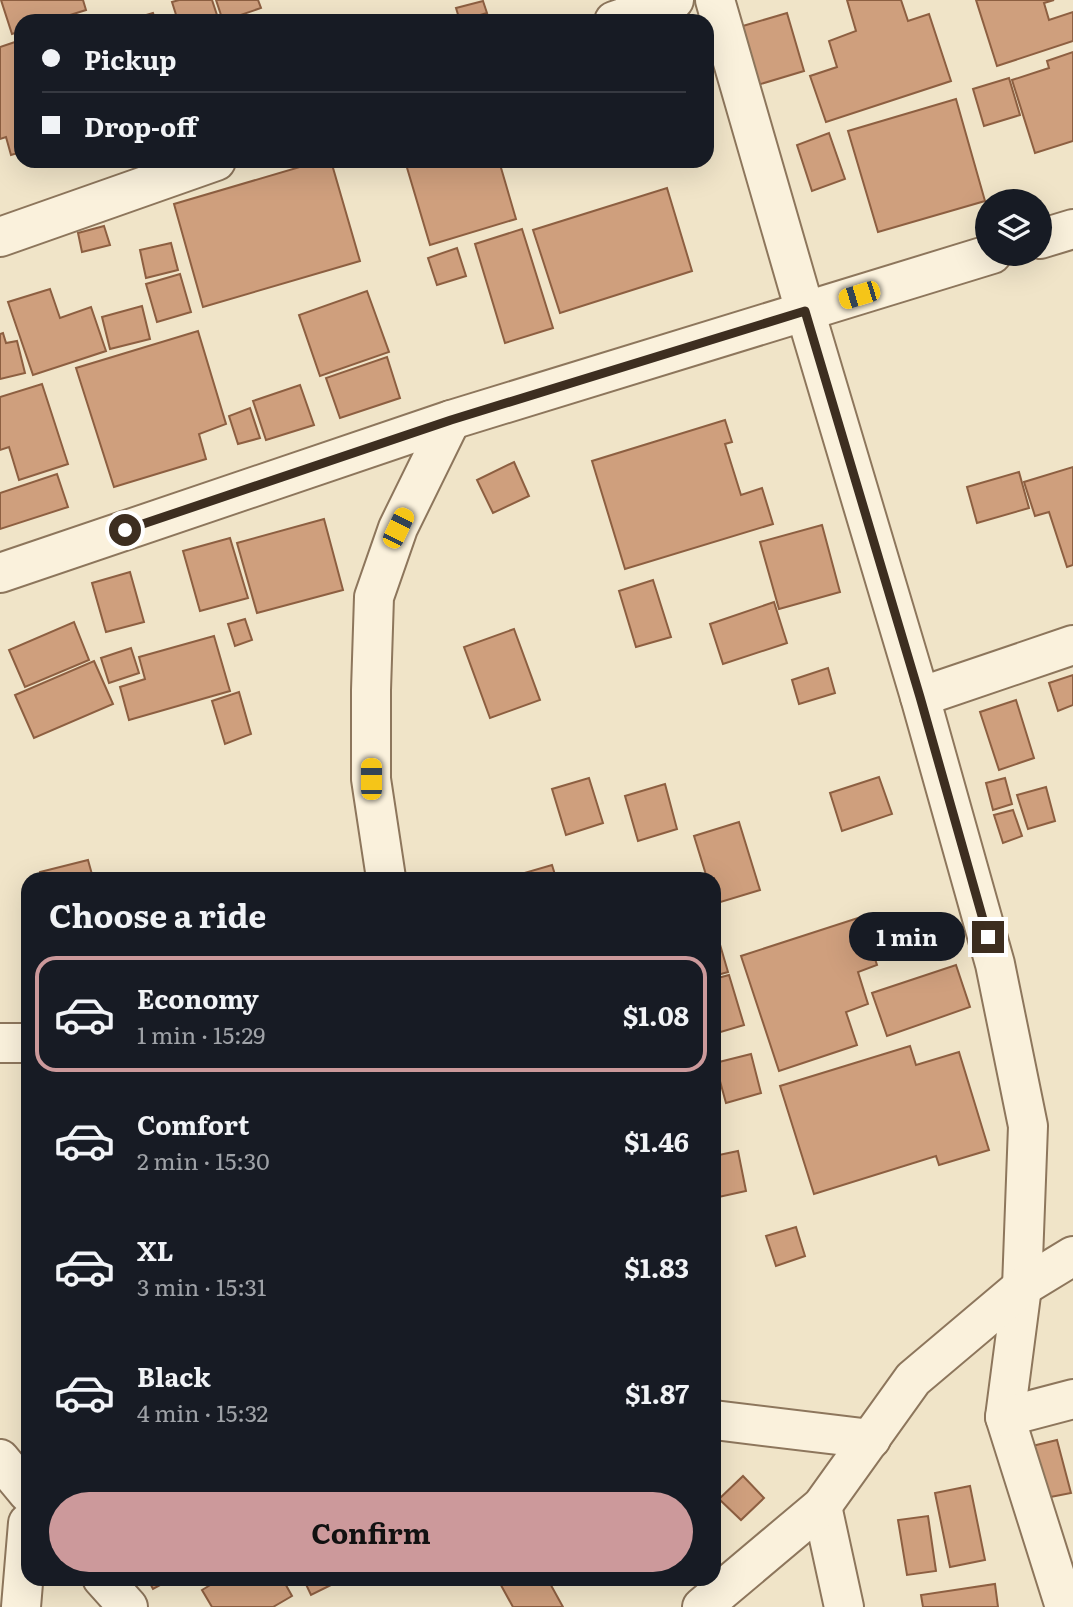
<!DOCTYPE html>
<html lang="en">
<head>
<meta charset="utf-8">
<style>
  :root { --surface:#171b24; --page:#20242c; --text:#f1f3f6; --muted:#9ea1a6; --line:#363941; --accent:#cc999b }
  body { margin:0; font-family:Literata,serif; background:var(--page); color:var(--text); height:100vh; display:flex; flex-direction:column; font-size:26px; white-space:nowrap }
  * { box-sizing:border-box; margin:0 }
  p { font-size:23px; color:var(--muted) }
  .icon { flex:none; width:38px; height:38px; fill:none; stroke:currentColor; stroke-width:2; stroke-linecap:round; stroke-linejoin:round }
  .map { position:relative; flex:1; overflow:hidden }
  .drawer { position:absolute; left:21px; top:872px; width:700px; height:714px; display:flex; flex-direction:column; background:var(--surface); border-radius:21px; box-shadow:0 7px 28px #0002 }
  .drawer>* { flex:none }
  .guide { position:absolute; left:14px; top:14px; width:700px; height:154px; border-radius:21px; box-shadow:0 7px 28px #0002; display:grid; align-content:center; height:154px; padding:0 28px; background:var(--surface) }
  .fabs { position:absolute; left:975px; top:189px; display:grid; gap:14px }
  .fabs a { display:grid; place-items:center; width:77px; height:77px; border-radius:50%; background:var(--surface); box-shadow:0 7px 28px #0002; font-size:35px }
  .end { position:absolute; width:32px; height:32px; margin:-16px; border:9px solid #3d2e20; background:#fff; box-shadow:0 0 0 4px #fff }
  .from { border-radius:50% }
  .bubble { position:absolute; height:49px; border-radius:24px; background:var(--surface); box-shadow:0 7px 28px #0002; font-size:23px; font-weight:700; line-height:49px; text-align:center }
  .car { position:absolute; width:21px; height:42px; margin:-21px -10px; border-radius:9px; box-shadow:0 0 5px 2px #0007; background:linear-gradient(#f5c518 24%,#345 0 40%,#f5c518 0 76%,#345 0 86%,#f5c518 0) }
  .guide b { display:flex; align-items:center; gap:24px; height:66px; font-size:26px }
  .guide b+b { border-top:2px solid var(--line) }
  .guide i { width:18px; height:18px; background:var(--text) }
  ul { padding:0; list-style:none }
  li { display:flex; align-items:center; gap:21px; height:116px; margin:0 14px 10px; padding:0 14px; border:4px solid transparent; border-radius:21px }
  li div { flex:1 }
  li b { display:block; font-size:26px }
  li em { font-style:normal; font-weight:700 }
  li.on { border-color:var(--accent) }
  li>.icon { width:63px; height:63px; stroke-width:1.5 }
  h2 { padding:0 28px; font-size:32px; line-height:84px }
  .cta { display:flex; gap:14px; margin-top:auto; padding:14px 28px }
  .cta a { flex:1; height:80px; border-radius:42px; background:var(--accent); color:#111; font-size:28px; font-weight:700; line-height:80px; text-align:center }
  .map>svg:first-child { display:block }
  .building { fill:#cf9f7d; stroke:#8d5f41; stroke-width:2 }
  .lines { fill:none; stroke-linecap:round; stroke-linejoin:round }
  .minor-casing { stroke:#8d765c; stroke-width:42 }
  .minor { stroke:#faf1dc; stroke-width:38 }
  .route { stroke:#3d2e20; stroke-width:9 }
</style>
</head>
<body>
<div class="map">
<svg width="1073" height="1607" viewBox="0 0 1073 1607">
  <rect width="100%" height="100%" fill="#f0e4c8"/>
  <g class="building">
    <path d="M1 0H83L86 10 51 21H21V31L12 34Z"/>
    <path d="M179 0H212L219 21H178L172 2Z"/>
    <path d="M216 0H258L261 8 223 21Z"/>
    <path d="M847 0H901L908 21 929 14 951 81 826 122 810 76 837 67 829 41 856 31Z"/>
    <path d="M976 0H1054L1044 3 1049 20 1073 12V41L997 66Z"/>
    <path d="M483 1 487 13 460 21 456 8Z"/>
    <path d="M153 13 156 21H126Z"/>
    <path d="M787 13 804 71 754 86 736 28Z"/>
    <path d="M21 40V152L11 155 6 137 0 139V47Z"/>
    <path d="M1073 52V141L1035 153 1012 80 1049 68 1047 61Z"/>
    <path d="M1009 78 1020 115 984 126 973 89Z"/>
    <path d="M956 99 985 201 878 232 848 131Z"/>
    <path d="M829 133 845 179 812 191 797 145Z"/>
    <path d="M320 161H331L360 261 203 307 174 204Z"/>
    <path d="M405 161H499L516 219 430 245Z"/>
    <path d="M667 188 692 271 560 313 533 230Z"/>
    <path d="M104 226 110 245 82 252 78 233Z"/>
    <path d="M522 229 553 328 505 343 475 244Z"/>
    <path d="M171 243 178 270 146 278 140 250Z"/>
    <path d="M457 248 466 276 437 285 428 258Z"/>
    <path d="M180 274 191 312 157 322 146 284Z"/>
    <path d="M50 289 60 318 91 307 106 351 33 375 8 302Z"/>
    <path d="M367 291 389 352 320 376 299 315Z"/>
    <path d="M142 306 150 339 110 349 102 317Z"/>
    <path d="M198 331 226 424 199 434 206 459 114 487 76 368Z"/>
    <path d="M3 333 6 343 17 341 25 373 0 379V334Z"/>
    <path d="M387 357 400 398 340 418 326 378Z"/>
    <path d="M42 384 68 464 19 480 9 447 0 450V397Z"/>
    <path d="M300 385 314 425 266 440 253 401Z"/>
    <path d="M250 408 260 438 238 444 229 416Z"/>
    <path d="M725 420 732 442 725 444 741 495 762 488 773 524 625 569 592 461Z"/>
    <path d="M514 462 529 496 493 513 477 480Z"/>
    <path d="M1073 467V565L1067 567 1049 512 1035 516 1024 482Z"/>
    <path d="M1019 472 1029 508 977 523 967 487Z"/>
    <path d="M57 474 68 507 0 529V493Z"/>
    <path d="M324 519 343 590 257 613 237 543Z"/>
    <path d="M822 525 840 592 779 609 760 542Z"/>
    <path d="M230 538 248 598 200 611 183 551Z"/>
    <path d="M130 572 144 622 106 632 92 583Z"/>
    <path d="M653 580 671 637 636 647 619 591Z"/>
    <path d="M774 602 787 643 723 664 710 624Z"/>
    <path d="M245 619 252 640 235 646 228 624Z"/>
    <path d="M74 622 89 660 25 687 9 650Z"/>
    <path d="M514 629 540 700 490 718 464 647Z"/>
    <path d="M214 636 230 691 129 720 120 687 145 679 139 657Z"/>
    <path d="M131 648 139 673 109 683 101 658Z"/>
    <path d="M94 661 113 704 34 738 15 695Z"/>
    <path d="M828 668 835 693 799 704 792 680Z"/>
    <path d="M1073 675V705L1058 711 1049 683Z"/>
    <path d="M239 692 251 734 225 744 212 701Z"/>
    <path d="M1016 700 1034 758 999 770 980 712Z"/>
    <path d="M879 777 892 814 842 831 830 793Z"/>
    <path d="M589 778 603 823 566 835 552 789Z"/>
    <path d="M1005 778 1012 804 993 810 986 783Z"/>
    <path d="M665 784 677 829 638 841 625 796Z"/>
    <path d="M1046 787 1055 821 1028 829 1017 795Z"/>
    <path d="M1013 810 1022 836 1003 843 994 815Z"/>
    <path d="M739 822 760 890 714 904V878H707L694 836Z"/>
    <path d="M88 860 93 878H41L40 872Z"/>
    <path d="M552 865 556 878H507Z"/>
    <path d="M861 917 877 965 858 972 868 1004 846 1012 857 1045 779 1071 741 956Z"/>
    <path d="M714 924 728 972 714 976Z"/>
    <path d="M956 965 970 1007 887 1036 872 993Z"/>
    <path d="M729 975 744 1025 714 1034V979Z"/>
    <path d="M910 1046 916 1065 959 1052 989 1150 939 1165 936 1156 814 1194 780 1086Z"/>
    <path d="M751 1054 761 1093 726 1103 715 1063Z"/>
    <path d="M738 1151 746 1191 714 1198V1156Z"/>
    <path d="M796 1227 805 1256 776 1266 766 1236Z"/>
    <path d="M1057 1440 1071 1493 1040 1499 1028 1447Z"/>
    <path d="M743 1476 764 1498 741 1520 719 1499Z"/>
    <path d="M970 1486 985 1560 950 1567 935 1493Z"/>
    <path d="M928 1516 936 1571 907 1575 898 1520Z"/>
    <path d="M147 1578H173L153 1589Z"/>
    <path d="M222 1578H282L292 1596 273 1607H212L202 1590Z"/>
    <path d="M303 1578H337L339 1581 311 1595Z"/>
    <path d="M497 1578H547L563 1607H513Z"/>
    <path d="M995 1584 998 1607H923L921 1595Z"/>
  </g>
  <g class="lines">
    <g class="minor-casing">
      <g id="minor">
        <path d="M715 0 805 311 920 697 995 964 1028 1126 1022 1287 1005 1417 1065 1607"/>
        <path d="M614 21 674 0"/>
        <path d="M0 237 216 161"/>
        <path d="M1040 239 1073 229"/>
        <path d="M0 573 451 420 992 254"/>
        <path d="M920 697 1073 645"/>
        <path d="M386 878 371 779V690L374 597 398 528 451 420"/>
        <path d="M0 1043H28"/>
        <path d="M1005 1417 1073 1399"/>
        <path d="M714 1420 871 1439"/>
        <path d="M0 1459 28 1493"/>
        <path d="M822 1506 844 1607"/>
        <path d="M102 1578 128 1607"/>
        <path d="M21 1607 28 1523"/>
        <path d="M702 1607 822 1506 913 1379 1022 1287 1073 1256"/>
      </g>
    </g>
    <use href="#minor" class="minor"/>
  </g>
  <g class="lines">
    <path class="route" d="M125 530 451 420 805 311 920 697 988 937"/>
  </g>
</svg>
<div class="fabs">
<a><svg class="icon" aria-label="layers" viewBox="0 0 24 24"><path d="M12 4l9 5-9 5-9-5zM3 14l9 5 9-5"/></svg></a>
</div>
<i class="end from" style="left:125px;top:530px"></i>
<i class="end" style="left:988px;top:937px"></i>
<div class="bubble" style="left:849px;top:912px;width:116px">1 min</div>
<i class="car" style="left:859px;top:295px;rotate:253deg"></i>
<i class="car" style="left:398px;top:528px;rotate:26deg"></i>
<i class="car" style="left:371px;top:779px;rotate:0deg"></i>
<div class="guide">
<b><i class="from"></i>Pickup</b>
<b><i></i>Drop-off</b>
</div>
<section class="drawer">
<h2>Choose a ride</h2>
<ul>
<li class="on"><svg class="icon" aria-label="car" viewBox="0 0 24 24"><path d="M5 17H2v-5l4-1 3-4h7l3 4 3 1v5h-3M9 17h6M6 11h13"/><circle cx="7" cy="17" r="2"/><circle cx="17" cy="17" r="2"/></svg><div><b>Economy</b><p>1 min · 15:29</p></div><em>$1.08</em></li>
<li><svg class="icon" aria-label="car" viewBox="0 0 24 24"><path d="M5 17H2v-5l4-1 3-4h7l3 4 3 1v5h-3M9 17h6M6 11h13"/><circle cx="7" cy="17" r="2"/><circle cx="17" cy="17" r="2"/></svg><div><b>Comfort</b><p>2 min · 15:30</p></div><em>$1.46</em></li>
<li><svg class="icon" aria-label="car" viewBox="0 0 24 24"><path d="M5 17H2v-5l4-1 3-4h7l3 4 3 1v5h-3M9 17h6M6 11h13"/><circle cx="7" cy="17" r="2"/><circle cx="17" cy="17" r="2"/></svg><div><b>XL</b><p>3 min · 15:31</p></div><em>$1.83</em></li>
<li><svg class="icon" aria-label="car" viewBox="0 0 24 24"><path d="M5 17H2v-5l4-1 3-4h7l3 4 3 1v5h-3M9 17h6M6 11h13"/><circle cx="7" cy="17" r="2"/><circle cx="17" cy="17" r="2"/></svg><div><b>Black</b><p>4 min · 15:32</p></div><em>$1.87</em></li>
</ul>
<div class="cta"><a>Confirm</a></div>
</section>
</div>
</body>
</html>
